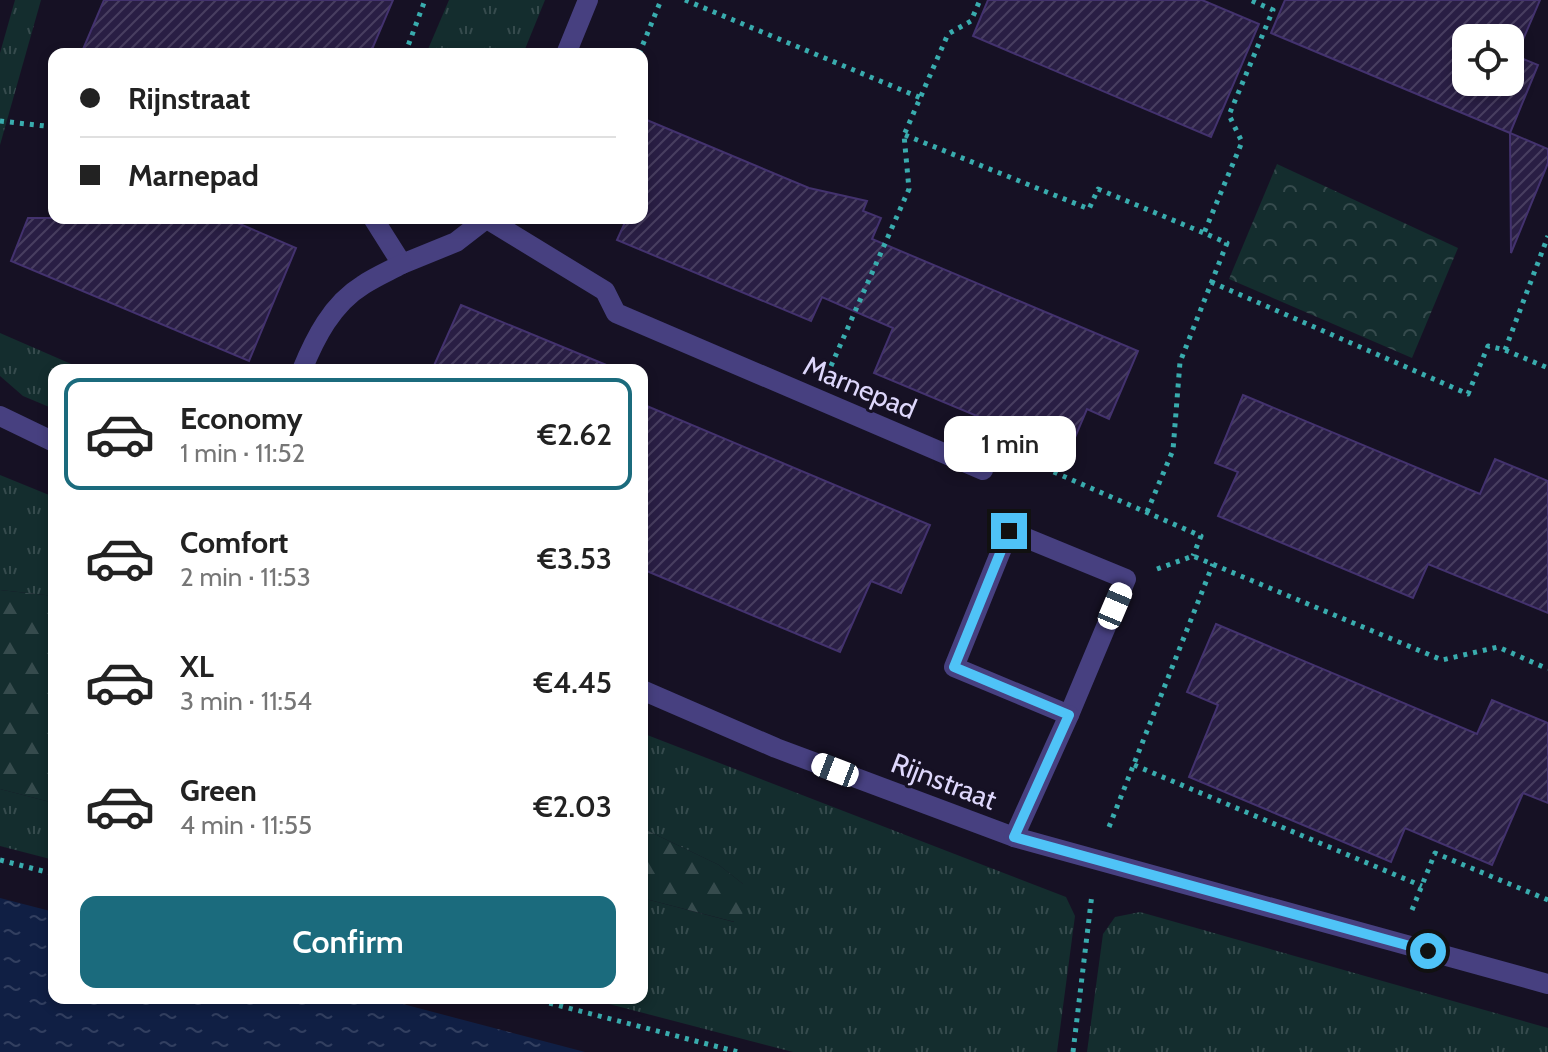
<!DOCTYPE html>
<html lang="en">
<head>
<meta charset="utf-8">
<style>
  :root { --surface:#fff; --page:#f2f2f2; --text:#222; --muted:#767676; --line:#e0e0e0; --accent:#1b6b7d }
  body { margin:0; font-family:Cabin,sans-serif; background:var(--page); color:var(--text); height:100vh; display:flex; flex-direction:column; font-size:30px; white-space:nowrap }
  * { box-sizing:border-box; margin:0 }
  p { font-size:26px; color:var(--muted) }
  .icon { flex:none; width:44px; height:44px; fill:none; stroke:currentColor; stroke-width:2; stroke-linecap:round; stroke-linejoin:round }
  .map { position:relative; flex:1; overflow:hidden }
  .sheet { position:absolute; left:48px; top:364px; width:600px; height:640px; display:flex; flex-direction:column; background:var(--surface); border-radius:16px; box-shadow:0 4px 12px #0003 }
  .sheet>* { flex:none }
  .guide { position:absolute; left:48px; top:48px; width:600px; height:176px; border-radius:16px; box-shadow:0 4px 12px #0003; display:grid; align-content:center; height:176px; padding:0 32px; background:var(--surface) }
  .fabs { position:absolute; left:1452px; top:24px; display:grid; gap:16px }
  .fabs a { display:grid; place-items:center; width:72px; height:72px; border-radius:16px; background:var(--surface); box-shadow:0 4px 12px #0003; font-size:40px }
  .end { position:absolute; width:36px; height:36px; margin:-18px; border:10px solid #4fc3f7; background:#111; box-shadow:0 0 0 4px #111 }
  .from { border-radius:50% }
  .bubble { position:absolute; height:56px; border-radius:16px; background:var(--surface); box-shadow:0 4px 12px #0003; font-size:26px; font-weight:600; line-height:56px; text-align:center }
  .car { position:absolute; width:24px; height:48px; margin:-24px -12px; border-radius:10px; box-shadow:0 0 6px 2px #0007; background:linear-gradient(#fff 24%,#345 0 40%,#fff 0 76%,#345 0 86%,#fff 0) }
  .guide b { display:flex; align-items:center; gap:28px; height:76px; font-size:30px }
  .guide b+b { border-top:2px solid var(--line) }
  .guide i { width:20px; height:20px; background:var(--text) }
  ul { padding:14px 0 0; list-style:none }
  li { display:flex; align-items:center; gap:24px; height:112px; margin:0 16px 12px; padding:0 16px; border:4px solid transparent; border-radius:16px }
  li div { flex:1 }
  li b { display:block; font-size:30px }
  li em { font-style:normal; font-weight:600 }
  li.on { border-color:var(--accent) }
  li>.icon { width:72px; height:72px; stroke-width:1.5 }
  .button { display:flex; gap:16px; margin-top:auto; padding:16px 32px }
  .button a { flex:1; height:92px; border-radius:16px; background:var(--accent); color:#fff; font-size:32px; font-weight:600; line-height:92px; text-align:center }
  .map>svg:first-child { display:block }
  .grass { fill:url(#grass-tufts) }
  .forest { fill:url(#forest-firs) }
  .park { fill:url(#park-crowns) }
  .water { fill:url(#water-ripples) }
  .building { fill:url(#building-hatch); stroke:#43326e; stroke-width:2; fill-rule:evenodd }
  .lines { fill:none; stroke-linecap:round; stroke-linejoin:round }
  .path { stroke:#39acae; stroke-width:5; stroke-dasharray:4 6; stroke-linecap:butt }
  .pedestrian { stroke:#474080; stroke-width:20 }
  .minor { stroke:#474080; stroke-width:20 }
  .route { stroke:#4fc3f7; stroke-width:10 }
  .labels { text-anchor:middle; stroke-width:6; stroke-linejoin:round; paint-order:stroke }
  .street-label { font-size:28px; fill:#ded7fc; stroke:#161124 }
</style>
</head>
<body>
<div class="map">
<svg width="1548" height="1052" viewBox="0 0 1548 1052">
  <defs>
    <pattern id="grass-tufts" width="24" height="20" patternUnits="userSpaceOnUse" patternTransform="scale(2)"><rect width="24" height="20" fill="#142d2e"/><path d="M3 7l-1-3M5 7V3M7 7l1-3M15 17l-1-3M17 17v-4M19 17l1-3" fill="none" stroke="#364b4d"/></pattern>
    <pattern id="forest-firs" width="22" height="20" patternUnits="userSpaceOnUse" patternTransform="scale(2)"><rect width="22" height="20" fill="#142d2e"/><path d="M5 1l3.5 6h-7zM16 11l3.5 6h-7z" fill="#364b4d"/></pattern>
    <pattern id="park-crowns" width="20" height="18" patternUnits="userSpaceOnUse" patternTransform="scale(2)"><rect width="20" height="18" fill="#142d2e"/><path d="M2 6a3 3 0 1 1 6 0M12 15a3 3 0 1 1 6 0" fill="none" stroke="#364b4d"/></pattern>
    <pattern id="water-ripples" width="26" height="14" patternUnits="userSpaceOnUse" patternTransform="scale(2)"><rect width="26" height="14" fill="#101f44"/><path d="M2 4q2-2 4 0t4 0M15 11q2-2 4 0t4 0" fill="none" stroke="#323f60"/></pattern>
    <pattern id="building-hatch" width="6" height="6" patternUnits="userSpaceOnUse" patternTransform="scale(2)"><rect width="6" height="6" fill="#291e44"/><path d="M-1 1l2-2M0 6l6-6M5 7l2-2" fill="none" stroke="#483e60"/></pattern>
  </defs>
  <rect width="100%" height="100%" fill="#161124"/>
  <g class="grass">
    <path d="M15 0H41L0 145V53Z"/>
    <path d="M449 0H545L523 54H426Z"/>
    <path d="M0 333 85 370H54V409L23 396 0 376Z"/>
    <path d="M0 475 54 497V596L0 590Z"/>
    <path d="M642 733 1066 897 1075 916 1057 1052H793L586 998H642V898L734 922 743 884 719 865 642 828Z"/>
    <path d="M0 789 54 803V860L0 846Z"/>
    <path d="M1140 912 1548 1028V1052H1087L1103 934 1115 917Z"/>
  </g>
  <g class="forest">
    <path d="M0 590 54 596V803L0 789Z"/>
    <path d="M642 828 719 865 743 884 750 905 735 922 642 898Z"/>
  </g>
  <path class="park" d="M1277 164 1458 248 1412 358 1229 279Z"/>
  <path class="water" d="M0 898 54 912V998H380L585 1052H0Z"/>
  <g class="building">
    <path d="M104 0H393L370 54H81Z"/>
    <path d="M988 0H1202L1259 24 1211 137 973 36Z"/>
    <path d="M1285 0H1540L1516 56 1538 65 1510 133 1548 149V163L1511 253 1510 133 1271 33ZM1466 38H1510V82H1466Z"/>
    <path d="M642 118 809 188 867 201 863 211 881 218 872 239 1138 351 1109 419 1087 409 1068 454 874 373 893 328 822 297 811 321 617 240 627 218H642Z"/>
    <path d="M28 218H226L296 248 249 361 11 261Z"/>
    <path d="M461 305 616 369V370H432Z"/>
    <path d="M1243 395 1480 494 1495 459 1548 481V613L1428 564 1413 598 1218 516 1238 472 1215 463Z"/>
    <path d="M642 404 930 525 901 593 871 581 840 652 642 569Z"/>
    <path d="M1216 624 1477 734 1492 700 1548 723V803L1523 793 1492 865 1405 828 1391 862 1189 777 1218 705 1187 692Z"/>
  </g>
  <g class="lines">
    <g class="path">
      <path d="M685 0 921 98"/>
      <path d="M405 54 425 0"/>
      <path d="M639 54 661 0"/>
      <path d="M0 121 54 127"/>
      <path d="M905 135 1089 209 1098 189 1204 233"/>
      <path d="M1211 282 1468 394 1488 346 1505 350 1548 368"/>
      <path d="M1505 350 1548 236"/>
      <path d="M831 366 909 189 904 135 948 34 971 21 980 0"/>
      <path d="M1017 456 1201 536 1193 556"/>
      <path d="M1147 512 1173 450 1180 362 1227 243 1204 233 1242 142 1229 115 1273 10 1250 0"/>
      <path d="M1157 569 1193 556 1442 660 1498 647 1548 669"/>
      <path d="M1134 765 1422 886"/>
      <path d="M1109 827 1213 564"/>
      <path d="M0 860 54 874"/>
      <path d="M1412 910 1435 853 1548 900"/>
      <path d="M530 998 738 1052"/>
      <path d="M1073 1052 1092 894"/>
    </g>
    <path class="pedestrian" d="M487 219 605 291 616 313 983 470"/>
    <g class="minor">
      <path d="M566 54 588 0"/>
      <path d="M373 218 402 264 456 242 487 218"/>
      <path d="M302 370C315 338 332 304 363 285 375 277 389 271 402 264"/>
      <path d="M0 416 54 442"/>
      <path d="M1009 531 1126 579 1069 715 954 667Z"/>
      <path d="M642 690 776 748 1014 837 1548 984"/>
      <path d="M1014 837 1069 715"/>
    </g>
  </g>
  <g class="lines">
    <path class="route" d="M1009 531 954 667 1069 715 1014 837 1428 951"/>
  </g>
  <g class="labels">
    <g class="street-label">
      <text transform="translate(860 387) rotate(23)" y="10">Marnepad</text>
      <text transform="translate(944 781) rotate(21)" y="10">Rijnstraat</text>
    </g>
  </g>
</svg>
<div class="fabs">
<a><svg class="icon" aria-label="locate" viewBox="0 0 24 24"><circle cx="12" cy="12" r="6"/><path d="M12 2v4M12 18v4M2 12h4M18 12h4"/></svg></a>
</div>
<i class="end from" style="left:1428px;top:951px"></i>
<i class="end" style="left:1009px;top:531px"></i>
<div class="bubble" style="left:944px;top:416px;width:132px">1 min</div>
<i class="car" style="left:1115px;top:606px;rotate:23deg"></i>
<i class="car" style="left:835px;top:770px;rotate:291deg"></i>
<div class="guide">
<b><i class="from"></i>Rijnstraat</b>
<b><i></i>Marnepad</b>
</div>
<section class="sheet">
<ul>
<li class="on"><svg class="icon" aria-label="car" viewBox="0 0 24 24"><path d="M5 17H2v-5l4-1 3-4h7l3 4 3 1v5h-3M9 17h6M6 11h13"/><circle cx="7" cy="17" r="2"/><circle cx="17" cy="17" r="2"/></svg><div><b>Economy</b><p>1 min · 11:52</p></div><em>€2.62</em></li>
<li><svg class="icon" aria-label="car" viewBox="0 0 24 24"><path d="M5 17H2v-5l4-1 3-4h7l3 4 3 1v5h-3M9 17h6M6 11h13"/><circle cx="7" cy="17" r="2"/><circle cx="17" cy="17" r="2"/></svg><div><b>Comfort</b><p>2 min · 11:53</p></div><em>€3.53</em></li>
<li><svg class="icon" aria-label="car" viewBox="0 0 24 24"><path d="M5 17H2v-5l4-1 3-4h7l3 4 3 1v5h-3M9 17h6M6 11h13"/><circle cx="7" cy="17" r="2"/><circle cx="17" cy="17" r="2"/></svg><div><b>XL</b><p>3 min · 11:54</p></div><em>€4.45</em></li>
<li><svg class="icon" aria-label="car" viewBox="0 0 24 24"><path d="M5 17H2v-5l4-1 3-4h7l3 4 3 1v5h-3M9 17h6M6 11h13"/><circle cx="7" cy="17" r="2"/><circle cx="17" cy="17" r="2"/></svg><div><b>Green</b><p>4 min · 11:55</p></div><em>€2.03</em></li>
</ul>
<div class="button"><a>Confirm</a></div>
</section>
</div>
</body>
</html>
